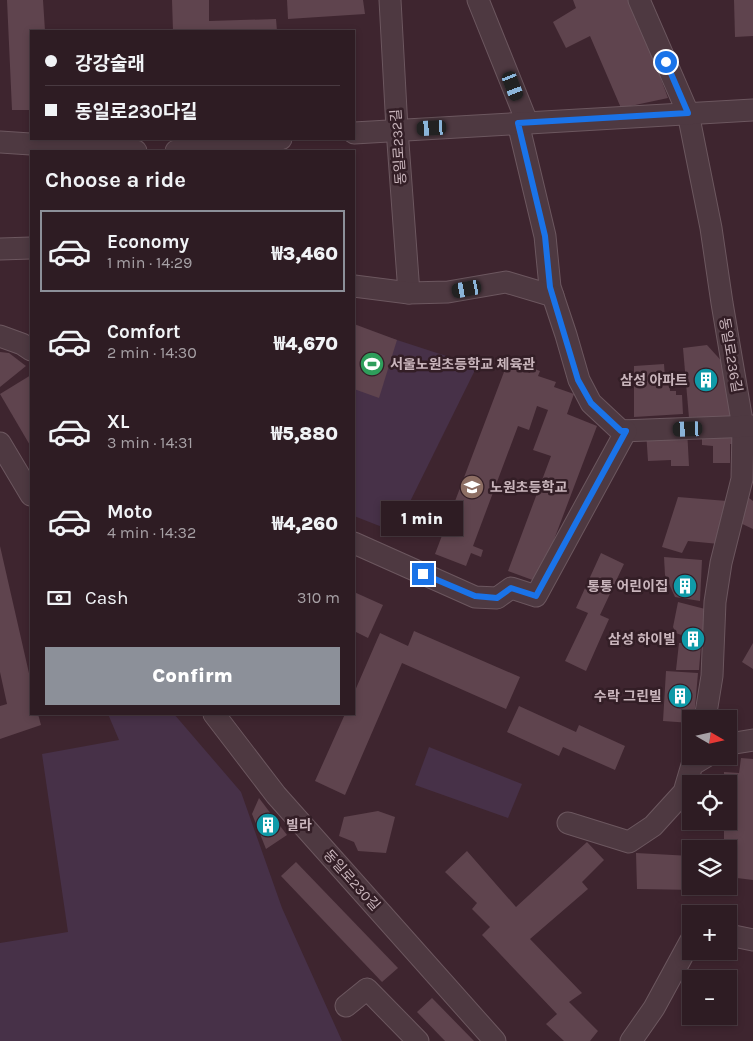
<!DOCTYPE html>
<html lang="en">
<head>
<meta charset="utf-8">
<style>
  :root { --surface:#2e1c23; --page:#3a2930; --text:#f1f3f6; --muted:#a7a1a6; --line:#493a41; --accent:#8c9099 }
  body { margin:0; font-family:Karla,"Noto Sans KR",sans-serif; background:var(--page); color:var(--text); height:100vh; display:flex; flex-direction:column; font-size:19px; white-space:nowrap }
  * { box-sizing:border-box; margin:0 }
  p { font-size:16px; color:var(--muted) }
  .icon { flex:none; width:28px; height:28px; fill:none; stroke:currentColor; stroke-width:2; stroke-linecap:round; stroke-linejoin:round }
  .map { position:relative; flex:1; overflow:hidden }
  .drawer { position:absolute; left:30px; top:150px; width:325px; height:565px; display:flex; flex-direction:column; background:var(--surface); border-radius:0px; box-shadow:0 2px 8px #0003,0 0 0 1px var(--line) }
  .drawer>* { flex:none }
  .hud { position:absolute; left:30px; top:30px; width:325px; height:110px; border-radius:0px; box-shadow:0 2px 8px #0003,0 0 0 1px var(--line); display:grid; align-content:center; height:110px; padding:0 15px; background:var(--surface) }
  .needle { width:32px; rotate:99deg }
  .tools { position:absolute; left:682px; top:710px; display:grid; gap:10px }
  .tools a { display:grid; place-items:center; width:55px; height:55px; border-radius:0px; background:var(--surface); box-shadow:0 2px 8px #0003,0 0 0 1px var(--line); font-size:25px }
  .end { position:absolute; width:22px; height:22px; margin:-11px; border:6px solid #1a73e8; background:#fff; box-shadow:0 0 0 2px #fff }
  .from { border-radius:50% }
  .bubble { position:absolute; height:35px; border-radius:0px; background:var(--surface); box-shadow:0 2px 8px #0003,0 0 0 1px var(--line); font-size:16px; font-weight:800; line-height:35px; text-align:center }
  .car { position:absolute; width:15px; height:30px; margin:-15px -8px; border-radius:6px; box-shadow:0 0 4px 1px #0007; background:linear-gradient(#222 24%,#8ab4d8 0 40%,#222 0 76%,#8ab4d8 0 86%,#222 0) }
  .hud b { display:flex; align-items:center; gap:18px; height:48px; font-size:19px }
  .hud b+b { border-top:1px solid var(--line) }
  .hud i { width:12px; height:12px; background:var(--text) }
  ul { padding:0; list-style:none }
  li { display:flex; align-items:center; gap:15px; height:82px; margin:0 10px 8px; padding:0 5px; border:2px solid transparent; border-radius:0px }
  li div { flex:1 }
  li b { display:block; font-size:19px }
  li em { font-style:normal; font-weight:800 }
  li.selected { border-color:var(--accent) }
  li>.icon { width:45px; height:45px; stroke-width:1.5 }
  h2 { padding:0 15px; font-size:22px; line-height:60px }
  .pay { display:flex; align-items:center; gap:12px; height:55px; padding:0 15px; font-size:19px }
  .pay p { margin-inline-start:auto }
  .primary-button { display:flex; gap:10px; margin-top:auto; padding:10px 15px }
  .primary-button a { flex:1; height:58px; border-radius:0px; background:var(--accent); color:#fff; font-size:20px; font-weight:800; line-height:58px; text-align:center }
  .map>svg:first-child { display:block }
  .green { fill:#473148 }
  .building { fill:#5f444e }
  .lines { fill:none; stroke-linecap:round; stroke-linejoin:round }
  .street-casing { stroke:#6c575f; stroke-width:23 }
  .street { stroke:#4e3941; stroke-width:21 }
  .route { stroke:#1a73e8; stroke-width:6 }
  .labels { text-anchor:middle; stroke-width:5; stroke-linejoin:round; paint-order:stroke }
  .street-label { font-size:14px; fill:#c9b5bc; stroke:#331e26 }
  .poi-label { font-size:14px; font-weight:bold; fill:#c9b5bc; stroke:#331e26; text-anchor:end }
</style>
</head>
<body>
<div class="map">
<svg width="753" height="1041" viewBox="0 0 753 1041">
  <rect width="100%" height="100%" fill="#3e252f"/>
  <g class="green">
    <path d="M354 326 477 366 395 532 354 516Z"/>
    <path d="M108 714H174L241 792 282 908 342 1041H0V943L68 932 42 754 119 740Z"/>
    <path d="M429 747 522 784 508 818 415 785Z"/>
  </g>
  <g class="building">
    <path d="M7 0H43L45 31H31V110H12Z"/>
    <path d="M172 0H209V21L276 19 277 31H173Z"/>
    <path d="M287 0H363L365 14 288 19Z"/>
    <path d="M573 0H628L639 20 668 98 621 108 590 36 566 48 553 22 576 8Z"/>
    <path d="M734 0H753V36L735 37Z"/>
    <path d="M354 324 397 340 379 398 354 389Z"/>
    <path d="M707 345 726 366 735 416 689 418 683 348Z"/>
    <path d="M0 352 9 353 26 366 0 387Z"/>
    <path d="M507 364 530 373 532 368 540 371 538 376 556 382 554 387 574 394 567 414 597 426 538 582 508 571 551 456 533 450 548 410 537 406 529 430 518 426 473 546 483 550 481 557 471 553 466 566 435 554Z"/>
    <path d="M664 364 665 378H669L670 391H676V395H682L683 414 634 417V366Z"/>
    <path d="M31 375V447L0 394Z"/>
    <path d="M687 429 689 466H671V460L648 461 646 431Z"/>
    <path d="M740 432V444H730V463H713V446L702 445V433Z"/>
    <path d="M678 497 727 501 719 544 688 541 682 553 662 547Z"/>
    <path d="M749 498 753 501V529L738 522Z"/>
    <path d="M0 546 31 682V714H38L41 725 0 739V706L7 704 0 672Z"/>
    <path d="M601 553 624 564 600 615 609 619 586 671 565 661 588 613 576 608Z"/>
    <path d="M664 557 702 560 700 601 675 597 665 575Z"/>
    <path d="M354 592 383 605 368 638 354 631Z"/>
    <path d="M678 602 709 610 701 645 699 670H676L679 643H684V636L676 633 673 627Z"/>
    <path d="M414 631 520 677 506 709 402 663 345 795 315 781 345 714H354V693L380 633 408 646Z"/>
    <path d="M753 643V669L742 662Z"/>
    <path d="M666 671 698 673 694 719H691V723L663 721Z"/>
    <path d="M519 706 576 732 579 725 625 746 615 770 563 747 559 756 507 732Z"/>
    <path d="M741 758 753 759V880L729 877V849H692V839L724 841V821H729V784H724V772L739 773Z"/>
    <path d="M259 798 287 835 266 849 252 814Z"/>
    <path d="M378 811 395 817 386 853 358 851 354 842 339 836 344 817Z"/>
    <path d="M587 842 604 860 582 882 588 889 530 939 582 993 569 1002 598 1031 590 1041H564L546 1024 557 1014 482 935 490 927 472 909 477 903 445 872 467 851 516 907Z"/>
    <path d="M636 853 691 856V886H698L697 890 637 889Z"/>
    <path d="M296 862 398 968 382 982 281 876Z"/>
    <path d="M432 998 474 1041H445L417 1012Z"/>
  </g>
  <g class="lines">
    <g class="street-casing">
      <g id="street">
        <path d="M390 0 397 129 409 293"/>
        <path d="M478 0 527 122"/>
        <path d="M639 0 688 113 711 228 722 303 743 427 742 479 721 563 715 602 712 676 705 719"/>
        <path d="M518 123 545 236 550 287 566 335 579 380 591 403 621 431 753 426"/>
        <path d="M354 133 753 110"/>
        <path d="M0 142 136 151"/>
        <path d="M176 151 229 143 281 139"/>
        <path d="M0 249 31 248"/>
        <path d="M354 286 409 293 448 292 506 282 553 296"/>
        <path d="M0 336 22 344 31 350"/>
        <path d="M0 443 31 495"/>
        <path d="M354 543 475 597 497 598 511 588 536 596 626 431"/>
        <path d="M214 714 276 795 495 1041"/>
        <path d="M729 744 753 740"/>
        <path d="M568 823 629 842 653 826 684 792 692 765 707 756"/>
        <path d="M729 935 753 940"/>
        <path d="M346 1006 367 989 418 1041"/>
        <path d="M631 1041 654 1008 691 940"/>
      </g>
    </g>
    <use href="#street" class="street"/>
  </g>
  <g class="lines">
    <path class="route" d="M423 574 475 596 497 598 511 588 536 596 626 431H621L591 403 578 380 550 287 545 236 518 123 688 113 666 62"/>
  </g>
  <defs>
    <g id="stadium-disc" transform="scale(1.25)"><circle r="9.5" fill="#2e9e5b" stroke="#331e26"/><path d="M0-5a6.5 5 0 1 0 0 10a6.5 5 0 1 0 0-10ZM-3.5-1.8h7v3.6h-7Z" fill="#fff"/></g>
    <g id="building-disc" transform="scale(1.25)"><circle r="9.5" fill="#0f9aa8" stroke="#331e26"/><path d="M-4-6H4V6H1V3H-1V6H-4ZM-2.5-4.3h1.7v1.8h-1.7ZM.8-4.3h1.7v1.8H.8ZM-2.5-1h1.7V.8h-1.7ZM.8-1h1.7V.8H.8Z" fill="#fff"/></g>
    <g id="school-disc" transform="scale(1.25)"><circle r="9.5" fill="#8d6e63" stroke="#331e26"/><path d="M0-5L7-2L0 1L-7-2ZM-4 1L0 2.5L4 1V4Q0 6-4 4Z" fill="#fff"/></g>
  </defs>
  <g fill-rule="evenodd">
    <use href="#stadium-disc" x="372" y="364"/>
    <use href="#building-disc" x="706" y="380"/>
    <use href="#school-disc" x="472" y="487"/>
    <use href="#building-disc" x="685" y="586"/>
    <use href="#building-disc" x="693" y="639"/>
    <use href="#building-disc" x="680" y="696"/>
    <use href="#building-disc" x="268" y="825"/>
  </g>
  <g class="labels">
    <g class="street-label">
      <text transform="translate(398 147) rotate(-94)" y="5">동일로232길</text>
      <text transform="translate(731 355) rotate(80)" y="5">동일로236길</text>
      <text transform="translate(352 880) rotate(48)" y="5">동일로230길</text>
    </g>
    <g class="poi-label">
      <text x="390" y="369" text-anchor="start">서울노원초등학교 체육관</text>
      <text x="688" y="385">삼성 아파트</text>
      <text x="490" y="492" text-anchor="start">노원초등학교</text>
      <text x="668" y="591">통통 어린이집</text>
      <text x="676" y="644">삼성 하이빌</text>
      <text x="662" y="701">수락 그린빌</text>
      <text x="286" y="830" text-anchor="start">빌라</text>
    </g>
  </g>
</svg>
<div class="tools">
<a><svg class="needle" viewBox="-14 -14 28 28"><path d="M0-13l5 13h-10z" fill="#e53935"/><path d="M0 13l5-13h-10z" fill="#a7a1a6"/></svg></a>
<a><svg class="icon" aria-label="locate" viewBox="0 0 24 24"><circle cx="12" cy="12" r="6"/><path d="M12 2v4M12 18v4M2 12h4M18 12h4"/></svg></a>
<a><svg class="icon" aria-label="layers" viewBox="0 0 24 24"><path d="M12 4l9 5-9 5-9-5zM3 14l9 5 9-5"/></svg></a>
<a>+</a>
<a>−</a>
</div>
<i class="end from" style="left:666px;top:62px"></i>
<i class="end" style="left:423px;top:574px"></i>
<div class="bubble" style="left:381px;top:501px;width:82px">1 min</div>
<i class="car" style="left:513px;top:86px;rotate:159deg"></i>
<i class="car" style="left:432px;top:128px;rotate:267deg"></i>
<i class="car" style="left:467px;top:289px;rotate:260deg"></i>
<i class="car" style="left:688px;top:429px;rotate:268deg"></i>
<div class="hud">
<b><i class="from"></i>강강술래</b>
<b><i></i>동일로230다길</b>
</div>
<section class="drawer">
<h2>Choose a ride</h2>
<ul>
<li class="selected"><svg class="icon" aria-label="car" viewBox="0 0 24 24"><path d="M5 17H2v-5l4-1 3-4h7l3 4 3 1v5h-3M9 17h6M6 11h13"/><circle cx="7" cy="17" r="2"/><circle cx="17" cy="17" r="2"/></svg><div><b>Economy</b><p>1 min · 14:29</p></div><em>₩3,460</em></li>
<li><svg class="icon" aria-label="car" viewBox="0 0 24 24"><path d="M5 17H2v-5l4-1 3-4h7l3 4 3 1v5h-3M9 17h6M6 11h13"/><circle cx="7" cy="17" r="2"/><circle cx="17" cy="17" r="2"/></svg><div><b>Comfort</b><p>2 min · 14:30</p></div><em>₩4,670</em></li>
<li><svg class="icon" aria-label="car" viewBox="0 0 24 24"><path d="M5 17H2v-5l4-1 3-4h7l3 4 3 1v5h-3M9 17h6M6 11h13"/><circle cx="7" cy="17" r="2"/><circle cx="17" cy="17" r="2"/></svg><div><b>XL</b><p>3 min · 14:31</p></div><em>₩5,880</em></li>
<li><svg class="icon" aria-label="car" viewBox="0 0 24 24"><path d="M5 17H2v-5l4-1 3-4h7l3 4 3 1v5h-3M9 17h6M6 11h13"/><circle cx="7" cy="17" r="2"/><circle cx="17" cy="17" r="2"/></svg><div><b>Moto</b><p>4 min · 14:32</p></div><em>₩4,260</em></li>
</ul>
<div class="pay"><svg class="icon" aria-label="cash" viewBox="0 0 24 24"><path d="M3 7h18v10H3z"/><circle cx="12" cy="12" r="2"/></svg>Cash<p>310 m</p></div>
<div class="primary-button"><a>Confirm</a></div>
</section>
</div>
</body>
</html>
